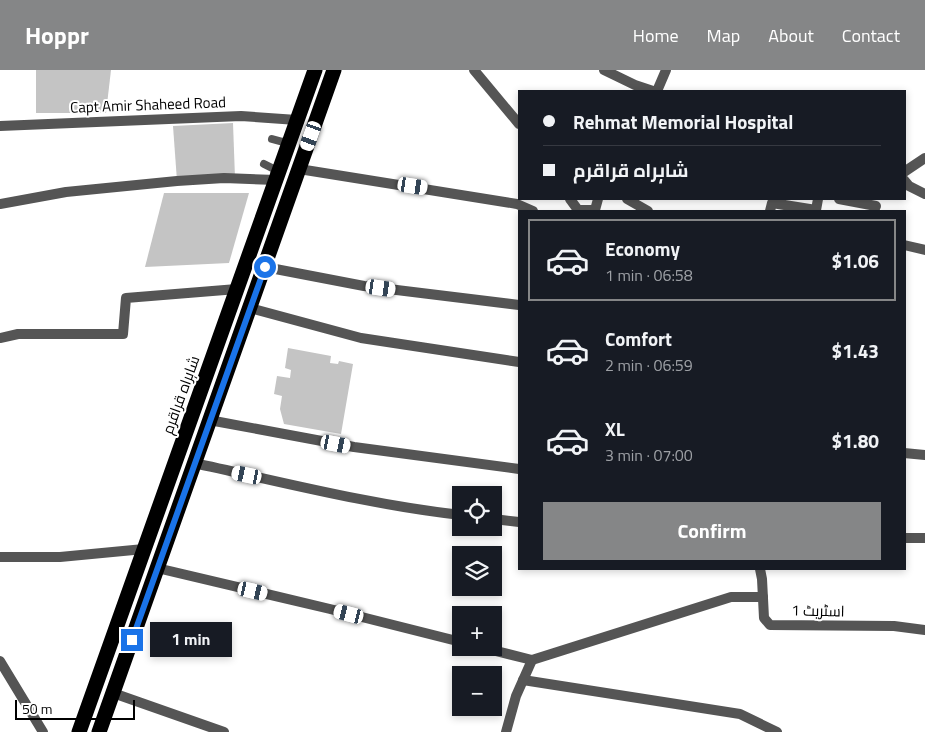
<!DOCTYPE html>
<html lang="en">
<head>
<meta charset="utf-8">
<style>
  :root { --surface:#171b24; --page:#242831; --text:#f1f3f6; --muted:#9ea1a6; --line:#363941; --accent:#858687 }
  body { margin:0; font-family:"Titillium Web",Cairo,sans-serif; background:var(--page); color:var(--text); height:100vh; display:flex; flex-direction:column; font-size:19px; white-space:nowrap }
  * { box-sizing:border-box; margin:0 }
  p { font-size:16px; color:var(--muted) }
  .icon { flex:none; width:28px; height:28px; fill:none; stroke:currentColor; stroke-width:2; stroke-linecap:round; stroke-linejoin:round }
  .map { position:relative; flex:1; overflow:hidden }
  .side { position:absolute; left:518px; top:140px; width:388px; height:360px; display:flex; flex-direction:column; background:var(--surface); border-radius:0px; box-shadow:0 2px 8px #0003 }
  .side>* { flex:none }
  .guide { position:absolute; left:518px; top:20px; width:388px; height:110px; border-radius:0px; box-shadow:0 2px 8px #0003; display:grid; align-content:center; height:110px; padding:0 25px; background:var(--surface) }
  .tools { position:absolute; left:452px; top:416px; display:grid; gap:10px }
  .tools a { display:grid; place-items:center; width:50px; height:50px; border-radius:0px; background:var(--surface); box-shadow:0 2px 8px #0003; font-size:25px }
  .scale { position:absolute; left:15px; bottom:12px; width:120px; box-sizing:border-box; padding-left:5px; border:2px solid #000; border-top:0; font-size:14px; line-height:18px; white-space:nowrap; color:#000; -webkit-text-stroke:4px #fff; paint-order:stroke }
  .end { position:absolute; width:22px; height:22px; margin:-11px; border:6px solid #1a73e8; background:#fff; box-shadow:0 0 0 2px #fff }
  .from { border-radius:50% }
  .bubble { position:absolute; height:35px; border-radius:0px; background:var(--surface); box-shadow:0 2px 8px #0003; font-size:16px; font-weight:700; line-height:35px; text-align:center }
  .car { position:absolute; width:15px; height:30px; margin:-15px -8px; border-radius:6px; box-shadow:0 0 4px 1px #0007; background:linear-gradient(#fff 24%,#345 0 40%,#fff 0 76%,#345 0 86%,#fff 0) }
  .guide b { display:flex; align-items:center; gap:18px; height:48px; font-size:19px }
  .guide b+b { border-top:1px solid var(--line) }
  .guide i { width:12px; height:12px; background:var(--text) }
  ul { padding:9px 0 0; list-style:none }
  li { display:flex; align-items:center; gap:15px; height:82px; margin:0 10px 8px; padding:0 15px; border:2px solid transparent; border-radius:0px }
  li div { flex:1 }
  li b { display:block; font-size:19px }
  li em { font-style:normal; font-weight:700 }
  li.selected { border-color:var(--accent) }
  li>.icon { width:45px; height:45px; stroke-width:1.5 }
  .primary-button { display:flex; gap:10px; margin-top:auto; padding:10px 25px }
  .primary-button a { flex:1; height:58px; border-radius:0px; background:var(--accent); color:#fff; font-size:20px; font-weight:700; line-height:58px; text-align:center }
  header { display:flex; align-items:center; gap:30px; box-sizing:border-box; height:70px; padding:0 25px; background:var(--accent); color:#fff }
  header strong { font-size:24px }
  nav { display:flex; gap:28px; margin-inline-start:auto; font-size:18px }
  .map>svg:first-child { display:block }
  .building { fill:#c4c4c4 }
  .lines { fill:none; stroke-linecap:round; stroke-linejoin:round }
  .lane { stroke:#555; stroke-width:8 }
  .street { stroke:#555; stroke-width:10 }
  .highway { stroke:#000; stroke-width:15 }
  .route { stroke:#1a73e8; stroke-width:6 }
  .labels { text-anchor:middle; stroke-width:4; stroke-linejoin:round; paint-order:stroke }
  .street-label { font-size:15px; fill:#000; stroke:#fff }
</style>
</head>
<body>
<header>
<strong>Hoppr</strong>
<nav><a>Home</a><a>Map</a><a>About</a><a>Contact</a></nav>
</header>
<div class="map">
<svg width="925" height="662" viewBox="0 0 925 662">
  <rect width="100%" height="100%" fill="#fff"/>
  <g class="building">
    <path d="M36 0H111L106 43H36Z"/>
    <path d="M233 53 235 108 177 111 173 56Z"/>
    <path d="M164 123H249L229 193 145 197Z"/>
    <path d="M288 278 331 286 330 293 338 294 339 291 353 294 341 364 284 354 280 339 282 326 274 324 277 306 290 308 291 300 285 298Z"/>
  </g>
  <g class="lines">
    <g class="lane">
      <path d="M272 69 283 72 289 69"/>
      <path d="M264 94 274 99 275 108"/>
    </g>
    <g class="street">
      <path d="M474 0 519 54"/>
      <path d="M604 0 635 15 653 21"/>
      <path d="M657 21 666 0"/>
      <path d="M0 56 241 46 297 50"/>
      <path d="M299 99 517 134 533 141"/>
      <path d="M904 102 925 88"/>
      <path d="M904 110 909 116 925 124"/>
      <path d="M570 129 578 140H595L598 129"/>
      <path d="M627 129 648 141"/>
      <path d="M839 129 876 136 874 141"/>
      <path d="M0 134 66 122 177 111 224 108 276 110"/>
      <path d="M770 141 772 133 816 140 818 129"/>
      <path d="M904 175 925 180"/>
      <path d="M265 197 364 216 519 235"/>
      <path d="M250 238 361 268 519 292"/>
      <path d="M0 268 18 264H123L126 228 237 219"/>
      <path d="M209 350 354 377 519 399"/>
      <path d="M904 383 925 385"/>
      <path d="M194 393C282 412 371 435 461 445"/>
      <path d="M494 449 519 452"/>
      <path d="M904 468H925"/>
      <path d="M0 487H60L144 479"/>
      <path d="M157 498 330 539 461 572"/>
      <path d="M760 499 762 509 764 548 770 555 894 556 925 560"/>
      <path d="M484 578 532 590 731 527H763"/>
      <path d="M0 591 43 662"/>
      <path d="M523 610 740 644 777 662"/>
      <path d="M113 623 224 662"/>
      <path d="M506 662 516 626 532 590"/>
    </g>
    <g class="highway">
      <path d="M79 662 315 0"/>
      <path d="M99 662 334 0"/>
    </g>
  </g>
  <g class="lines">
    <path class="route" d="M132 570 265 197"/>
  </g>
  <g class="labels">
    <g class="street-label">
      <text transform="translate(148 35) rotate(-2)" y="5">Capt Amir Shaheed Road</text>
      <text transform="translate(181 325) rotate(-70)" y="5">شاہراہ قراقرم</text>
      <text transform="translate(818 541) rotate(1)" y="5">اسٹریٹ 1</text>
    </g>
  </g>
</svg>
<div class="tools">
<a><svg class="icon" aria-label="locate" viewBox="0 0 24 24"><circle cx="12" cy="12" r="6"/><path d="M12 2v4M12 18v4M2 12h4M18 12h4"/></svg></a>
<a><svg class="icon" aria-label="layers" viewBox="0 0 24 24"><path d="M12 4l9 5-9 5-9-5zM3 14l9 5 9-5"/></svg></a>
<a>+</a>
<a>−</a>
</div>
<div class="scale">50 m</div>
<i class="end from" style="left:265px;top:197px"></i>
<i class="end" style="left:132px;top:570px"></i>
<div class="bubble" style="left:150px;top:552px;width:82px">1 min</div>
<i class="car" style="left:311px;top:66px;rotate:200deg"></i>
<i class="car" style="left:413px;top:116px;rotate:99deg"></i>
<i class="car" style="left:381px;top:218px;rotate:98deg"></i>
<i class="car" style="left:336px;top:374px;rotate:101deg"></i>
<i class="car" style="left:247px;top:405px;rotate:282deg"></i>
<i class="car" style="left:253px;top:521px;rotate:103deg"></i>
<i class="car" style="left:349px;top:544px;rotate:284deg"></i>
<div class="guide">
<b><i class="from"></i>Rehmat Memorial Hospital</b>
<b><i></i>شاہراہ قراقرم</b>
</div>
<section class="side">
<ul>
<li class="selected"><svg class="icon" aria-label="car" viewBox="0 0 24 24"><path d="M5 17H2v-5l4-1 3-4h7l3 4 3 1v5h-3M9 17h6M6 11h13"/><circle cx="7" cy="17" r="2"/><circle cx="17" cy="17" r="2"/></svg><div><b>Economy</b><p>1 min · 06:58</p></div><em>$1.06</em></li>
<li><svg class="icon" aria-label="car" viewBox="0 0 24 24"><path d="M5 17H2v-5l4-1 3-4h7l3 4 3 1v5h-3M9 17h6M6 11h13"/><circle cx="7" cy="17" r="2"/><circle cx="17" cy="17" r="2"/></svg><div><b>Comfort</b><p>2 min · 06:59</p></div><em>$1.43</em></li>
<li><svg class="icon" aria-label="car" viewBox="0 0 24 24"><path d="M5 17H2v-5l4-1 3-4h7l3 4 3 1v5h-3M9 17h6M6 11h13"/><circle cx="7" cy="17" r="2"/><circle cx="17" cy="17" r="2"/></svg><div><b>XL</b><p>3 min · 07:00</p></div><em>$1.80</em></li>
</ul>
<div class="primary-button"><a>Confirm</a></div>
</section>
</div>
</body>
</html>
